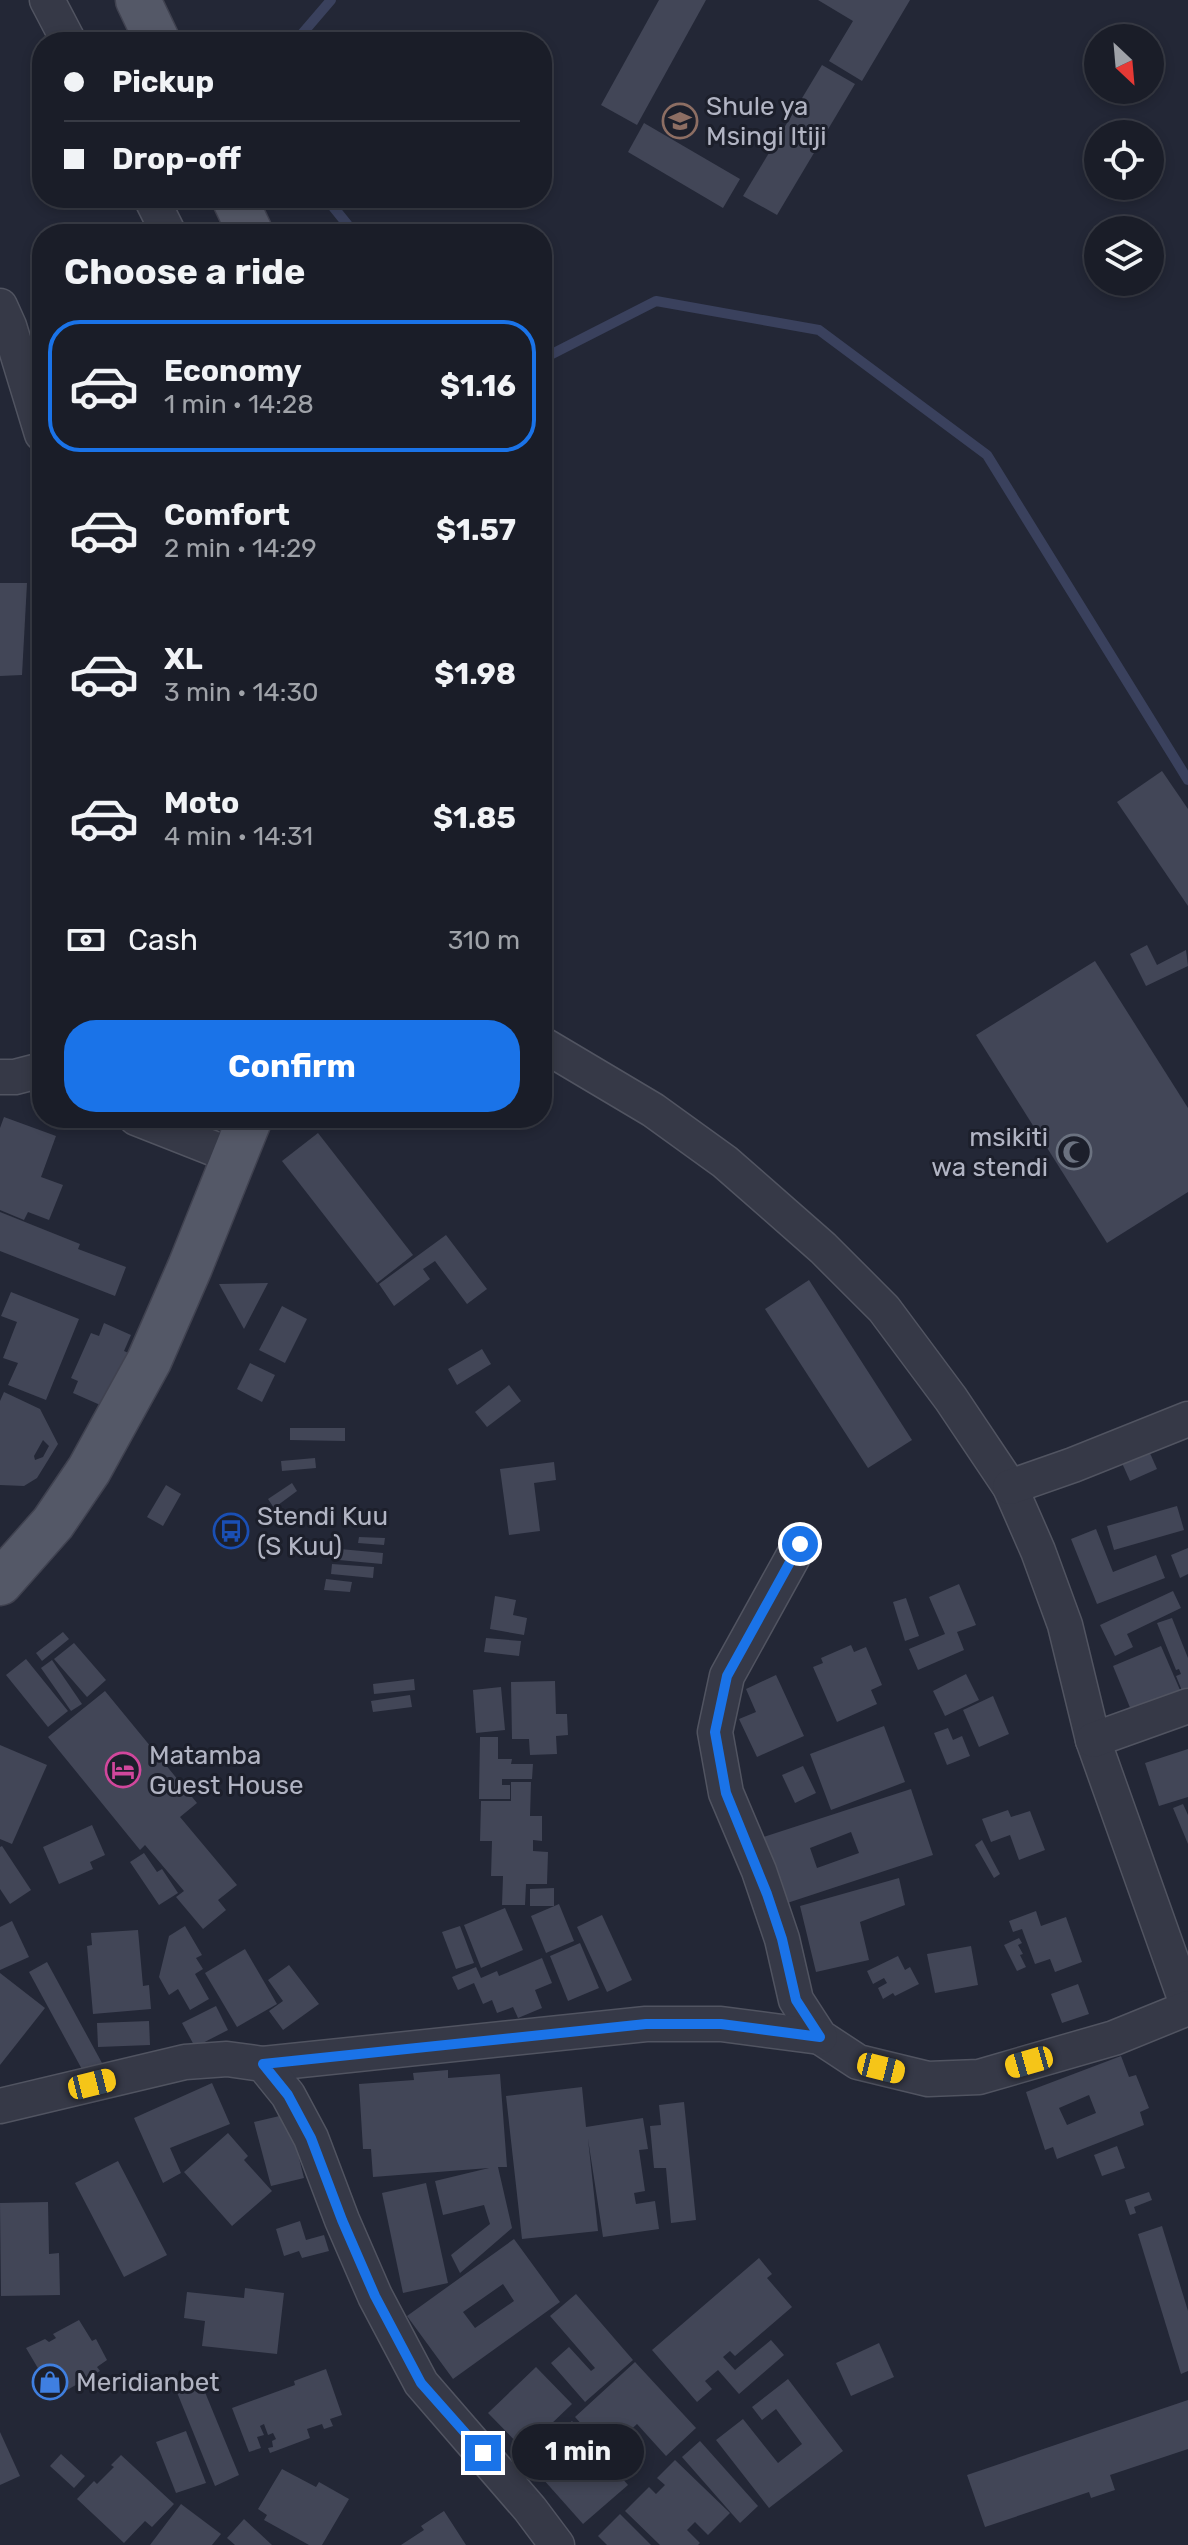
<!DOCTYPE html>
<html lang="en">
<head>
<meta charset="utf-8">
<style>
  :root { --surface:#1a1d28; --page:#232630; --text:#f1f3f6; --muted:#9fa2a8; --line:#383b45; --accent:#1a73e8 }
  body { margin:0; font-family:Rubik,sans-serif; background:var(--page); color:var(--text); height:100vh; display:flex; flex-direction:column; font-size:30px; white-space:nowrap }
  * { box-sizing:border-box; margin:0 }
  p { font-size:26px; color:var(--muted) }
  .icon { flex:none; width:44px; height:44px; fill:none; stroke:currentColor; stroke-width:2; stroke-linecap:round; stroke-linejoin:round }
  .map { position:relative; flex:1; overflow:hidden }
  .drawer { position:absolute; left:32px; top:224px; width:520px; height:904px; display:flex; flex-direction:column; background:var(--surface); border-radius:32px; box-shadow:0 4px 12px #0003,0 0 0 2px var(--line) }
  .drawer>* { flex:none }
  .banner { position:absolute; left:32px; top:32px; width:520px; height:176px; border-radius:32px; box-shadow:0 4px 12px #0003,0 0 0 2px var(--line); display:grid; align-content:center; height:176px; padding:0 32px; background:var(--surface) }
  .needle { width:52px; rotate:154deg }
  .controls { position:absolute; left:1084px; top:24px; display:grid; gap:16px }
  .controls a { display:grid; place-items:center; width:80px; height:80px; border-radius:50%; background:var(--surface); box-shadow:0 4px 12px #0003,0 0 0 2px var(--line); font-size:40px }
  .end { position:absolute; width:36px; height:36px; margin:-18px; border:10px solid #1a73e8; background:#fff; box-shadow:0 0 0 4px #fff }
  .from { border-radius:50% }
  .bubble { position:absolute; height:56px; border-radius:28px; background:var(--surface); box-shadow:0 4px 12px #0003,0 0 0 2px var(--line); font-size:26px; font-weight:700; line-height:56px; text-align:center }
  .car { position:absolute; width:24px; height:48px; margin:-24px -12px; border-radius:10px; box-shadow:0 0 6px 2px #0007; background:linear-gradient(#f5c518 24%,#345 0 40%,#f5c518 0 76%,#345 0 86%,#f5c518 0) }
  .banner b { display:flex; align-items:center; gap:28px; height:76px; font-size:30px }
  .banner b+b { border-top:2px solid var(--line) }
  .banner i { width:20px; height:20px; background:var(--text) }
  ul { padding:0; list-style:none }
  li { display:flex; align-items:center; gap:24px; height:132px; margin:0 16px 12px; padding:0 16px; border:4px solid transparent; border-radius:32px }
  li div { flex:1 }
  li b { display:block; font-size:30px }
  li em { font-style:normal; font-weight:700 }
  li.on { border-color:var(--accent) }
  li>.icon { width:72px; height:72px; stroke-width:1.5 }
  h2 { padding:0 32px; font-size:36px; line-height:96px }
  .pay { display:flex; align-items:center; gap:20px; height:88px; padding:0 32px; font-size:30px }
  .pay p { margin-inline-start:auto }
  .action { display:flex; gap:16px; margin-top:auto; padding:16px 32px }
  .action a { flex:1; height:92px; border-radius:32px; background:var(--accent); color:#fff; font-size:32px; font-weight:700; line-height:92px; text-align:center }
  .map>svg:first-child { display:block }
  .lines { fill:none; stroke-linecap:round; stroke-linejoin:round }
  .stream { stroke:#3a415d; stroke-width:10 }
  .building { fill:#424657; fill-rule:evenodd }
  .minor-casing { stroke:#515461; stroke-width:37 }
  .major-casing { stroke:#404250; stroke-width:47 }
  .minor { stroke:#363947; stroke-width:34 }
  .major { stroke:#545867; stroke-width:44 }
  .route { stroke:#1a73e8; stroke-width:10 }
  .labels { text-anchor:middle; stroke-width:6; stroke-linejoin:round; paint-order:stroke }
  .poi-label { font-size:26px; fill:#b1b4c3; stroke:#1c1f2b; text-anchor:start }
</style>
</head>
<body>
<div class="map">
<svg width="1188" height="2545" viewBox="0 0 1188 2545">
  <rect width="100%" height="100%" fill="#232736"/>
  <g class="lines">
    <g class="stream">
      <path d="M295 42 331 0"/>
      <path d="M326 198 355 234"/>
      <path d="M542 355H550L656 301 819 330 987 455 1188 780"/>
    </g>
  </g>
  <g class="building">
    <path d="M659 0H706L637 125 601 105Z"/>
    <path d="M818 0H910L862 81 829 61 853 21Z"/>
    <path d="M822 65 855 84 777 215 743 196Z"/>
    <path d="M644 123 740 179 723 208 628 152Z"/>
    <path d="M0 583H27L22 675 0 676Z"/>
    <path d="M1162 771 1188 809V906L1117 802Z"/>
    <path d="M1147 945 1157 965 1186 950 1188 966 1146 986 1130 954Z"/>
    <path d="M1095 961 1188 1108V1192L1107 1243 976 1035Z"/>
    <path d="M4 1117 56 1136 41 1177 63 1185 49 1220 28 1212 24 1220 0 1210V1128Z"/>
    <path d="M318 1133 413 1255 377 1283 282 1161Z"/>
    <path d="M0 1212 80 1244 78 1249 126 1267 115 1296 0 1251Z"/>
    <path d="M446 1235 487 1289 467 1304 435 1261 423 1269 430 1279 394 1306 379 1284Z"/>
    <path d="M809 1280 912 1440 868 1468 765 1309Z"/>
    <path d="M268 1283 244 1329 219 1284Z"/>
    <path d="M11 1292 79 1319 46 1400 8 1385 18 1363 3 1358 17 1322 1 1316Z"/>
    <path d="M282 1306 307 1319 285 1363 259 1350Z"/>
    <path d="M104 1323 131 1335 124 1351 131 1354 107 1408 73 1393 78 1381 71 1378 91 1333 99 1336Z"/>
    <path d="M482 1349 491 1364 457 1385 448 1369Z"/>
    <path d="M250 1363 275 1375 262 1402 237 1389Z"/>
    <path d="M509 1385 521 1401 487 1427 475 1412Z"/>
    <path d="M4 1392 40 1409 58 1444 37 1478 24 1486 0 1485V1401ZM43 1440 49 1446 43 1457 35 1460 34 1456Z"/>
    <path d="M290 1428H345V1441L290 1440Z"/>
    <path d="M1149 1451 1157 1469 1130 1481 1122 1463Z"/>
    <path d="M315 1458 316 1468 282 1471 281 1461Z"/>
    <path d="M554 1462 556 1480 534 1483 540 1531 509 1535 500 1469Z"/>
    <path d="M292 1483 297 1491 274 1508 268 1499Z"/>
    <path d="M166 1485 181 1494 163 1526 147 1517Z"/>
    <path d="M1177 1506 1184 1530 1114 1550 1107 1526Z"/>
    <path d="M1096 1529 1113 1572 1156 1555 1165 1578 1097 1604 1071 1539Z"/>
    <path d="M359 1537 385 1538 384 1545 358 1543Z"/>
    <path d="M1188 1548V1574L1180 1578 1171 1555Z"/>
    <path d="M340 1549 383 1553 382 1564 339 1560Z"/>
    <path d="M332 1564 374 1567 373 1578 331 1574Z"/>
    <path d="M326 1579 352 1582 350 1592 324 1590Z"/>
    <path d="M959 1584 976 1625 957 1632 964 1650 918 1670 909 1649 945 1634 929 1597Z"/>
    <path d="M1173 1591 1181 1608 1127 1634 1133 1647 1115 1656 1100 1625Z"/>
    <path d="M495 1596 516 1600 513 1615 527 1618 524 1635 490 1629Z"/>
    <path d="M906 1598 919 1636 905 1641 893 1602Z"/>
    <path d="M1172 1618 1188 1658V1691L1183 1693 1176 1676 1181 1674 1179 1669 1176 1670 1157 1623Z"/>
    <path d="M63 1632 69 1639 42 1661 36 1653Z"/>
    <path d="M486 1638 521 1641 519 1656 484 1652Z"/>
    <path d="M74 1643 106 1680 87 1697 54 1659Z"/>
    <path d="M851 1645 854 1652 866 1647 882 1685 871 1690 877 1704 837 1722 813 1667 823 1663 821 1658Z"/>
    <path d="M1161 1646 1180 1690 1131 1710 1113 1666Z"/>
    <path d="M26 1659 68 1711 48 1727 6 1675Z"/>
    <path d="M52 1660 82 1704 71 1711 41 1668Z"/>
    <path d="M966 1674 979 1700 945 1716 933 1691Z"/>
    <path d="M776 1675 804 1736 757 1757 739 1719 756 1712 746 1689Z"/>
    <path d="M414 1679 415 1690 374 1694 373 1684Z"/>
    <path d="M555 1681 556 1714H567L568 1735 556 1736 557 1754 530 1755 529 1739H512L511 1682Z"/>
    <path d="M501 1687 505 1730 476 1733 473 1690Z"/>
    <path d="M105 1691 197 1803 180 1817 237 1885 218 1900 226 1910 203 1929 176 1897 184 1891 145 1845 140 1850 48 1737Z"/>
    <path d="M410 1695 412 1707 373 1712 371 1701Z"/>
    <path d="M993 1696 1009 1734 979 1747 963 1710Z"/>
    <path d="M884 1726 905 1782 831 1810 810 1754Z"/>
    <path d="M948 1728 953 1740 962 1736 970 1756 947 1765 934 1733Z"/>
    <path d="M480 1737H498V1759H512L511 1764H533L532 1779H502V1785H510V1799H479Z"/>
    <path d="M0 1745 47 1765 12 1844 0 1839Z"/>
    <path d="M1188 1749V1797L1159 1806 1145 1763Z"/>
    <path d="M803 1766 816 1793 795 1803 782 1775Z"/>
    <path d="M511 1782H531L530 1816H542V1841L533 1840V1851L548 1852 547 1884H526L525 1905H502L503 1876H491L492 1841H480L481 1801H511Z"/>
    <path d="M911 1789 933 1855 775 1907 754 1840ZM851 1832 859 1853 817 1868 810 1848Z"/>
    <path d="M1183 1804 1188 1815V1844L1173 1808Z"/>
    <path d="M1008 1810 1011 1817 1030 1811 1045 1850 1019 1860 1010 1835 991 1842 982 1819Z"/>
    <path d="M92 1825 105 1855 90 1862 93 1869 59 1884 43 1847Z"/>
    <path d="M982 1840 1000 1874 994 1878 975 1845Z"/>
    <path d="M2 1846 31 1890 10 1904 0 1889V1847Z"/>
    <path d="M144 1853 157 1872 162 1869 178 1893 159 1905 130 1862Z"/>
    <path d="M899 1878 905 1905 860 1922 869 1960 816 1972 800 1906Z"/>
    <path d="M554 1888V1906H530V1889Z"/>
    <path d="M559 1904 574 1941 546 1953 531 1916Z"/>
    <path d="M505 1908 523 1950 481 1968 464 1925Z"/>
    <path d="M1036 1911 1041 1926 1066 1917 1082 1962 1055 1972 1050 1959 1035 1964 1022 1929 1013 1932 1009 1921Z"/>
    <path d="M602 1915 632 1980 607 1992 577 1927Z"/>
    <path d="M12 1921 29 1957 0 1970V1927Z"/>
    <path d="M185 1926 202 1955 196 1958 203 1969 195 1974 209 1999 190 2010 178 1989 169 1995 159 1977 169 1936Z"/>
    <path d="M460 1926 474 1963 456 1969 442 1932Z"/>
    <path d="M138 1930 143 1986 149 1985 151 2009 93 2014 87 1946 92 1945 91 1933Z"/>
    <path d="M1019 1938 1022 1943 1018 1945 1023 1954 1020 1955 1026 1967 1017 1971 1004 1945Z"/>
    <path d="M580 1943 599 1988 568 2001 550 1956Z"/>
    <path d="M971 1946 978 1985 935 1993 927 1954Z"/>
    <path d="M245 1949 277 2004 237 2027 205 1973Z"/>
    <path d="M898 1956 905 1970 910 1967 919 1984 895 1996 893 1993 883 1999 878 1988 887 1983 884 1978 873 1984 867 1971Z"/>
    <path d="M542 1958 552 1983 535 1990 542 2008 518 2018 513 2007 497 2013 492 2000 483 2004 474 1983 458 1990 452 1977 476 1967 481 1978 497 1971 499 1976Z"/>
    <path d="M47 1962 102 2063 84 2073 29 1972Z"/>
    <path d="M289 1965 319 2004 283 2030 269 2011 283 2001 268 1980Z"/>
    <path d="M0 1973 45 2008 0 2065Z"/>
    <path d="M1078 1984 1089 2014 1062 2023 1051 1994Z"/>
    <path d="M216 2006 228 2030 195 2047 182 2023Z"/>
    <path d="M149 2021 150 2045 98 2047 97 2023Z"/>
    <path d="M1121 2056 1129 2077 1136 2075 1149 2108 1140 2112 1144 2125 1057 2159 1053 2147 1045 2150 1026 2092ZM1089 2095 1096 2113 1067 2125 1059 2108Z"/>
    <path d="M448 2070V2078L500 2074 507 2167H498L512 2228 460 2273 451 2255 490 2224 484 2205 443 2215 435 2181 489 2168 373 2177 371 2149H363L359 2084 414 2080 413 2073Z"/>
    <path d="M212 2083 230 2124 170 2148 181 2173 163 2183 134 2118Z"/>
    <path d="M582 2087 586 2127 643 2118 648 2149 639 2150 645 2191 634 2193 636 2204 655 2201 659 2229 603 2237 588 2139 598 2231 522 2239 506 2096Z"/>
    <path d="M684 2102 696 2220 671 2223 666 2168H654L650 2126 661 2125 659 2105Z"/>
    <path d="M288 2114 304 2178 271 2186 254 2122Z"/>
    <path d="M228 2133 248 2156 244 2160 272 2191 232 2226 184 2172Z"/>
    <path d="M1117 2146 1125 2168 1102 2176 1094 2155Z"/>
    <path d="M118 2161 167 2255 124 2277 75 2183Z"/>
    <path d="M426 2183 448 2283 403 2293 382 2193Z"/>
    <path d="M1149 2192 1152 2200 1134 2207 1136 2213 1130 2215 1125 2200Z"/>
    <path d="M48 2202 49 2254 59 2253 60 2295 1 2296 0 2203Z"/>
    <path d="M300 2221 306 2240 324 2235 329 2251 302 2258 299 2251 284 2256 276 2229Z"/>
    <path d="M1162 2226 1188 2311V2371L1181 2374 1138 2234Z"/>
    <path d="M514 2239 560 2302 453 2379 407 2316ZM503 2284 514 2301 475 2328 463 2312Z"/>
    <path d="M759 2258 772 2274 767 2278 792 2307 735 2356 730 2351 723 2357 735 2370 771 2340 784 2355 739 2394 718 2370 705 2381 712 2389 697 2402 652 2350Z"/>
    <path d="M245 2288 284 2293 277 2354 202 2346 205 2321 184 2318 187 2292 244 2298Z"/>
    <path d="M576 2294 633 2360 585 2402 551 2363 569 2347 591 2371 595 2368 550 2316Z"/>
    <path d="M79 2320 92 2341 96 2339 107 2360 97 2367 100 2371 55 2397 26 2348 45 2339 49 2342 56 2338 53 2334Z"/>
    <path d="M879 2343 894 2377 851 2396 836 2363Z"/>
    <path d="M635 2362 696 2428 666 2456 637 2424 607 2452 575 2417Z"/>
    <path d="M536 2367 572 2404 524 2450 488 2413Z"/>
    <path d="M326 2369 342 2415 330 2419 333 2426 324 2429 322 2424 307 2429 310 2438 270 2453 268 2448 273 2447 272 2441 276 2439 273 2433 268 2435 264 2424 260 2426 264 2435 257 2437 261 2448 249 2452 232 2408 295 2385 294 2381Z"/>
    <path d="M788 2379 843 2451 769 2508 716 2440 743 2419 778 2463 802 2444 776 2409 762 2420 752 2407Z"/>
    <path d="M200 2380 239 2475 215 2486 176 2390Z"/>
    <path d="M1188 2400V2449L1110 2475 1115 2490 1091 2498 1089 2492 985 2527 967 2475Z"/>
    <path d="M572 2421 628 2485 583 2524 527 2461Z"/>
    <path d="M186 2431 206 2483 176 2493 156 2442Z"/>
    <path d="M0 2432 20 2476 0 2485Z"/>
    <path d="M700 2441 758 2506 740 2523 682 2457Z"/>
    <path d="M61 2454 85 2476 74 2488 50 2466Z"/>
    <path d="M121 2455 174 2504 152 2527 145 2521 124 2543 77 2499 94 2481 97 2484 114 2467 111 2465Z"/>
    <path d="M675 2460 730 2513 708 2535 695 2522 687 2530 700 2543 698 2545H660L625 2511 649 2487 656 2494 665 2485 657 2478Z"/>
    <path d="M282 2469 316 2487 319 2482 349 2499 322 2545H309L264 2520 267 2515 258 2509Z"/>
    <path d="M181 2504 221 2534 212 2545H150Z"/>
    <path d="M444 2511 466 2545H401L424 2530 421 2526Z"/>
    <path d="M620 2514 651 2545H607L598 2536Z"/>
    <path d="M244 2519 272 2545H235L227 2538Z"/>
  </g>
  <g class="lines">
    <g class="minor-casing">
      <g id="minor">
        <path d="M47 0 69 42"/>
        <path d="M151 198 169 234"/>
        <path d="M0 306 9 326 42 434"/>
        <path d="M542 1044 653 1110 725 1162 823 1248 884 1309 951 1399 1010 1487 1038 1551 1065 1625 1093 1740 1188 2007"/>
        <path d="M0 1077H15L42 1070"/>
        <path d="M136 1118 235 1157"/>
        <path d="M1010 1487 1073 1465 1188 1419"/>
        <path d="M800 1544 727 1676 715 1732 726 1793 759 1871 782 1939 796 2000 820 2037 858 2062 928 2079 979 2077 1114 2038 1188 2008"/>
        <path d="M1093 1740 1188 1706"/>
        <path d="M263 2064 646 2024H721L820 2037"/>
        <path d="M0 2106 185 2062 227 2059 263 2064 288 2095 311 2138 342 2220 375 2296 421 2383 530 2509 557 2545"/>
      </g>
    </g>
    <g class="major-casing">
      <g id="major">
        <path d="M138 0 158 42"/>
        <path d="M234 198 251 234"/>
        <path d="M0 1583 53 1523 89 1470 149 1361 190 1267 250 1118"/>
      </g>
    </g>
    <use href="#minor" class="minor"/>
    <use href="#major" class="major"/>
  </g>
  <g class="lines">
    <path class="route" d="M483 2453 421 2383 375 2296 342 2220 311 2138 288 2095 263 2064 646 2024H721L820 2037 796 2000 782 1939 767 1894 726 1793 715 1732 727 1676 800 1544"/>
  </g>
  <defs>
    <g id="school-ring" transform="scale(1.8)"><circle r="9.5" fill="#1c1f2b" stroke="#8d6e63" stroke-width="1.5"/><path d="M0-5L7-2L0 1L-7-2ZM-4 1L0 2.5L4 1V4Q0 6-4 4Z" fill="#8d6e63"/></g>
    <g id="mosque-ring" transform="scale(1.8)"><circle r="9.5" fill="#1c1f2b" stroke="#6b7280" stroke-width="1.5"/><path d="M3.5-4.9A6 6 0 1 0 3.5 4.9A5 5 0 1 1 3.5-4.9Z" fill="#6b7280"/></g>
    <g id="bus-ring" transform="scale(1.8)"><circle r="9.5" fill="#1c1f2b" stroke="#1a4fb4" stroke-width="1.5"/><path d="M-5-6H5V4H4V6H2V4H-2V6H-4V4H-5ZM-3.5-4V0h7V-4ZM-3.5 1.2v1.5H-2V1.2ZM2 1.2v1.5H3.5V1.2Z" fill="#1a4fb4"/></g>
    <g id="hotel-ring" transform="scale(1.8)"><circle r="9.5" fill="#1c1f2b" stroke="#d1479c" stroke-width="1.5"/><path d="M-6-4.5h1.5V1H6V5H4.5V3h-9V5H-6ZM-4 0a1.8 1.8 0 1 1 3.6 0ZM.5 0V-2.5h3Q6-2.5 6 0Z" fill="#d1479c"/></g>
    <g id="shop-ring" transform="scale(1.8)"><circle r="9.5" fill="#1c1f2b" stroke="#3f7fe0" stroke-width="1.5"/><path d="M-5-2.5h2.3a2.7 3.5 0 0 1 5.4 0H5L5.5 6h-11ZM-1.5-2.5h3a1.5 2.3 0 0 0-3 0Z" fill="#3f7fe0"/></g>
  </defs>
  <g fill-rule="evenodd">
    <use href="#school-ring" x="680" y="121"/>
    <use href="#mosque-ring" x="1074" y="1152"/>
    <use href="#bus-ring" x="231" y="1531"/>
    <use href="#hotel-ring" x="123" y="1770"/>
    <use href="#shop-ring" x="50" y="2382"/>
  </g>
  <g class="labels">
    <g class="poi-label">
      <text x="706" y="115">Shule ya<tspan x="706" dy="30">Msingi Itiji</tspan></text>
      <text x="1048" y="1146" text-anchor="end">msikiti<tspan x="1048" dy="30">wa stendi</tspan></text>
      <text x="257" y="1525">Stendi Kuu<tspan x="257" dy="30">(S Kuu)</tspan></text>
      <text x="149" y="1764">Matamba<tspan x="149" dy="30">Guest House</tspan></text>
      <text x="76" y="2391">Meridianbet</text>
    </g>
  </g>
</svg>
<div class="controls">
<a><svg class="needle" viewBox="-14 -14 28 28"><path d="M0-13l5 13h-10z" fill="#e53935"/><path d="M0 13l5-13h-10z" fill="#9fa2a8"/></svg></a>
<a><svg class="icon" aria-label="locate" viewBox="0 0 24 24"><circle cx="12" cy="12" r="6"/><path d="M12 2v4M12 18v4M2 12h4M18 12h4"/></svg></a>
<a><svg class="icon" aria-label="layers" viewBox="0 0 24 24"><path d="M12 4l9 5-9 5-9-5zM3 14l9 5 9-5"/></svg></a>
</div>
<i class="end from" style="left:800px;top:1544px"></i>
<i class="end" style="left:483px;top:2453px"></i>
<div class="bubble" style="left:512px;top:2424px;width:132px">1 min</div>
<i class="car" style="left:1029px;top:2062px;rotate:254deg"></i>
<i class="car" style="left:881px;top:2068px;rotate:104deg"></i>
<i class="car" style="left:92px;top:2084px;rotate:76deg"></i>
<div class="banner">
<b><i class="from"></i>Pickup</b>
<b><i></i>Drop-off</b>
</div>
<section class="drawer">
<h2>Choose a ride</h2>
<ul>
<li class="on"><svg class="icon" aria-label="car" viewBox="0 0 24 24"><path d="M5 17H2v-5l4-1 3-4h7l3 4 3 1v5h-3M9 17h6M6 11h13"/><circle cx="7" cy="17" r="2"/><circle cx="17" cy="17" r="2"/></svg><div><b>Economy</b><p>1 min · 14:28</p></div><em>$1.16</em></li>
<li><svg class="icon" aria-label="car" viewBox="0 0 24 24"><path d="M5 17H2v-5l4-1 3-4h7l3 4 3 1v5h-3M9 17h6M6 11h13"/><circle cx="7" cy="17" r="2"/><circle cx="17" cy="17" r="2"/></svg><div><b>Comfort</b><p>2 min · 14:29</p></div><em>$1.57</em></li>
<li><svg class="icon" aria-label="car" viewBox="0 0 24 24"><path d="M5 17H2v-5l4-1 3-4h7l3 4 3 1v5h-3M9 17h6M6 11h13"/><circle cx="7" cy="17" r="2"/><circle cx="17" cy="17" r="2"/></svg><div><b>XL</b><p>3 min · 14:30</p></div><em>$1.98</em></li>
<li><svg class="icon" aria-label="car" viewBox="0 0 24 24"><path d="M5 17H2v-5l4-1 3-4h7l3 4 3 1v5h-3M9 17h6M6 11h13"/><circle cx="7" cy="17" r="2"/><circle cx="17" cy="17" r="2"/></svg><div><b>Moto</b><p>4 min · 14:31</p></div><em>$1.85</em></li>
</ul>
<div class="pay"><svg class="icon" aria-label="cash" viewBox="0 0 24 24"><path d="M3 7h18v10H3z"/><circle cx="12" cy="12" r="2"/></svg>Cash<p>310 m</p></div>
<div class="action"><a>Confirm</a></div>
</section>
</div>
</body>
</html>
